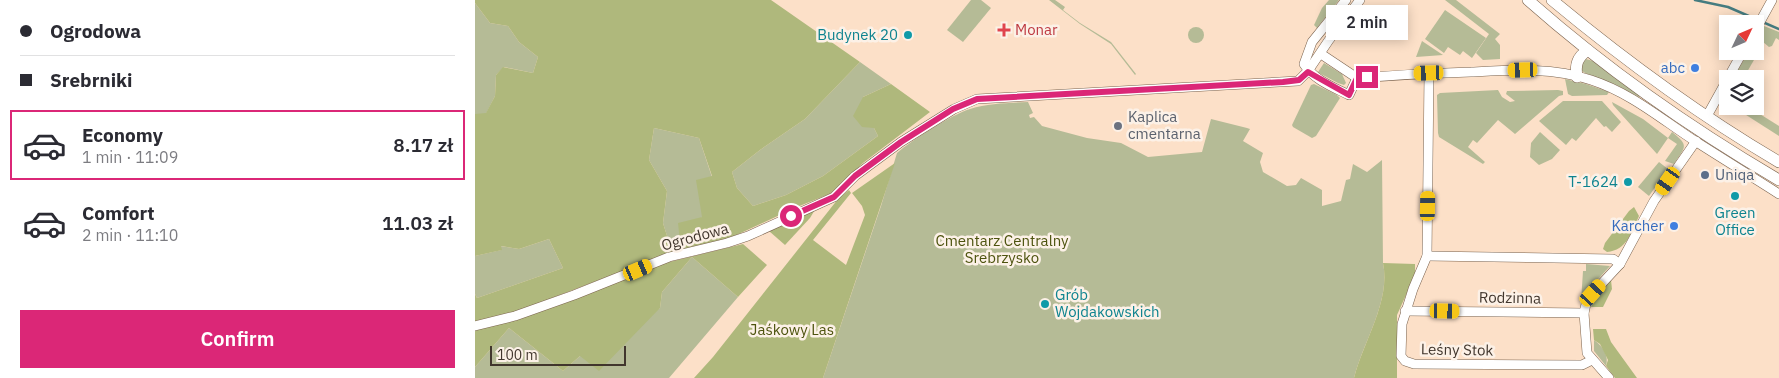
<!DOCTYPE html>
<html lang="en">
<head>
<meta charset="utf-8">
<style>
  :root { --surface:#fff; --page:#f7f7f7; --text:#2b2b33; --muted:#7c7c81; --line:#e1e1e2; --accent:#db2777 }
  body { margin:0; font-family:"IBM Plex Sans",sans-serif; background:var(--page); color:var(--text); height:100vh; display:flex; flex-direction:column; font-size:19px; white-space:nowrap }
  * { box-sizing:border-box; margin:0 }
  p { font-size:16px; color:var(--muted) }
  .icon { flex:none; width:28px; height:28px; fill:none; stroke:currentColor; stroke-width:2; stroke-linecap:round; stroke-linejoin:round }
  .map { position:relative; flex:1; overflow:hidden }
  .side { display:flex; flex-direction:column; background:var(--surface); width:475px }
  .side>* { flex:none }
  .banner { display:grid; align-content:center; height:110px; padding:0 20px; background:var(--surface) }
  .needle { width:32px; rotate:46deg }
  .buttons { position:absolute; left:1244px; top:15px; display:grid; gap:10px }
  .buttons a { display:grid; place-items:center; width:45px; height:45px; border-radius:0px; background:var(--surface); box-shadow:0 2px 12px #0003; font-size:25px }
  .scale { position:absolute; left:15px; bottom:12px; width:136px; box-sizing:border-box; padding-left:5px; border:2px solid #41362d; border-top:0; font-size:14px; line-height:18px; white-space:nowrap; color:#41362d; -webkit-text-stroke:4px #fcf1e7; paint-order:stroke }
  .end { position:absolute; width:22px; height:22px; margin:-11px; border:6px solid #db2777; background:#fff; box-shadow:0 0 0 2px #fff }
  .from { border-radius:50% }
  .bubble { position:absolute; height:35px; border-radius:0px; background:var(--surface); box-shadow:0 2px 12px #0003; font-size:16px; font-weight:600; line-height:35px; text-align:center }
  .car { position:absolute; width:15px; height:30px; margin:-15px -8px; border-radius:6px; box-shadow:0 0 4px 1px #0007; background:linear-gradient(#f5c518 24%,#345 0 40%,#f5c518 0 76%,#345 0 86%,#f5c518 0) }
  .banner b { display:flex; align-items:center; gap:18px; height:48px; font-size:19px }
  .banner b+b { border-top:1px solid var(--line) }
  .banner i { width:12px; height:12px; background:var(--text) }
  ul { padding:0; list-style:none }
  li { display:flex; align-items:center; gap:15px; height:70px; margin:0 10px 8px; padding:0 10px; border:2px solid transparent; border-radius:0px }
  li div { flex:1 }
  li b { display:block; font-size:19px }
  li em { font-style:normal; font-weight:600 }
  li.current { border-color:var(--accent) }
  li>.icon { width:45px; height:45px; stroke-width:1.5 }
  .action { display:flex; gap:10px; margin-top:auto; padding:10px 20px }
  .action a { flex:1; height:58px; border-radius:0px; background:var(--accent); color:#fff; font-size:20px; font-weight:600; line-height:58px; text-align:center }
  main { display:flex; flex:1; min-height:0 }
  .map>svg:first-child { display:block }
  .green { fill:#b5bb96 }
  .forest { fill:#afb87c }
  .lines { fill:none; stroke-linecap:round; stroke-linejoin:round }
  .stream { stroke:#457c80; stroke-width:2.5 }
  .minor-casing { stroke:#7b634e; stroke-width:10 }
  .major-casing { stroke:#7b634e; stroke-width:12 }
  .minor { stroke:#fff; stroke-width:9 }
  .major { stroke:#fff; stroke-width:11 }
  .route { stroke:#db2777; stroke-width:6 }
  .health-dot { fill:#e0444e; stroke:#fcf1e7; stroke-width:2 }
  .culture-dot { fill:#0f9aa8; stroke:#fcf1e7; stroke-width:2 }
  .shop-dot { fill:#3f7fe0; stroke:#fcf1e7; stroke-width:2 }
  .worship-dot { fill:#6b7280; stroke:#fcf1e7; stroke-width:2 }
  .service-dot { fill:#5c6f8a; stroke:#fcf1e7; stroke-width:2 }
  .labels { text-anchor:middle; stroke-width:5; stroke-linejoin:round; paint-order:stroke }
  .health-label { font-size:15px; fill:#be3a42; stroke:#fcf1e7; text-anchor:start }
  .culture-label { font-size:15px; fill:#0d838f; stroke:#fcf1e7; text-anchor:end }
  .shop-label { font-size:15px; fill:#366cbe; stroke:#fcf1e7; text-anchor:end }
  .worship-label { font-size:15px; fill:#5b616d; stroke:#fcf1e7; text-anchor:start }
  .service-label { font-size:15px; fill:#4e5e75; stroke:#fcf1e7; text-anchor:start }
  .street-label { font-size:15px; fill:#41362d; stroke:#fcf1e7 }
  .park-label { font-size:15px; fill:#4d530e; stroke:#fcf1e7 }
</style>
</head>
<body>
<main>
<section class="side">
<div class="banner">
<b><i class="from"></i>Ogrodowa</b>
<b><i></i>Srebrniki</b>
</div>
<ul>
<li class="current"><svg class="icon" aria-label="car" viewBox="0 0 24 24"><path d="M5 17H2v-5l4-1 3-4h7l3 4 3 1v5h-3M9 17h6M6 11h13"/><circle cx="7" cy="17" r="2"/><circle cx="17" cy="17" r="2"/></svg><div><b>Economy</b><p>1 min · 11:09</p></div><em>8.17 zł</em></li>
<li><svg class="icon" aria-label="car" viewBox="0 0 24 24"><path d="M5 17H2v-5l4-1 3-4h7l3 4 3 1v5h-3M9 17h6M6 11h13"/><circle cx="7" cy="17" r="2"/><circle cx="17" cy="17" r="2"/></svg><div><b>Comfort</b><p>2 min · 11:10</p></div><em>11.03 zł</em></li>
</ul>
<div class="action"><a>Confirm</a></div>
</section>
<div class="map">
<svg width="1304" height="378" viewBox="0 0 1304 378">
  <rect width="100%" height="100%" fill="#fce0c8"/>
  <g class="green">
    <path d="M496 0H506L516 8 488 42 472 30Z"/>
    <path d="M574 0H580L590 7 588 10 605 23 636 42 661 74 660 75 636 44 605 24Z"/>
    <path d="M854 0H864L842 28 839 25 847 8Z"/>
    <path d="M970 0H981L1025 34 1020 39 1025 45V59L1008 60 1001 53 1014 34Z"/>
    <path d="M0 3 15 23 33 26 44 42 63 57 58 73 29 67 21 75 20 96 11 114H0Z"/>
    <path d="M970 10 1011 38 997 58 988 51 985 55 973 47 969 53 950 39Z"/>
    <path d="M1289 26 1304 32V40L1301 38 1297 46 1294 47 1282 37Z"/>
    <circle cx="721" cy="35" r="8"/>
    <path d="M947 41 968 55 941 57Z"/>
    <path d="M1274 51H1280L1283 53 1268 79H1260L1263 70Z"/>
    <path d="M1111 59 1118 61 1165 96 1164 97 1143 86 1110 73 1107 71 1106 64Z"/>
    <path d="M385 62 416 84 388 97 399 128 403 136 348 176 311 195 278 206 262 188 257 172 285 150 330 119Z"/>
    <path d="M849 63 867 74 871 83 869 85 863 83 844 73 843 72Z"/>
    <path d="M1090 79 1111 84 1134 92 1132 95 1097 96 1093 94Z"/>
    <path d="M839 84 862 95 865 98 841 136 837 138 818 127 817 125 836 85Z"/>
    <path d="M1023 90 1027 97 1035 102 1040 101 1031 94 1032 91 1083 90 1088 91V95L1084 96 1040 134 1023 120 1002 143 998 140 993 147 1010 162 1008 164 964 137 963 133 962 95 965 93Z"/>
    <path d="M1088 101H1127L1146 122 1137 132 1131 126 1129 127 1121 118 1101 141 1097 138 1091 145 1064 121Z"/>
    <path d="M553 102 558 113 554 115 555 118 559 117 567 126 612 138 646 143 673 157 727 152 736 119 772 128 775 129 768 141 788 153 785 162 788 172 812 186 821 185 826 178 847 190V206L866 201 871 180 875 179 878 164 892 172 907 160 908 263C916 301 888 342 879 378H348L406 206 422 153C437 140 476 115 495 109 514 103 534 103 553 102Z"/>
    <path d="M1137 102 1168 119 1193 138 1197 132C1215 146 1210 147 1199 164L1190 161 1202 144 1193 138 1182 154 1138 105Z"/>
    <path d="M1257 106H1272L1304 126V136Z"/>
    <path d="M179 128 224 138 237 177 227 217 206 251 197 252 188 223 192 191 174 160Z"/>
    <path d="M1065 132 1085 150 1077 159 1064 165 1055 157 1056 143Z"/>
    <path d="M1184 162 1193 169 1174 196 1163 187Z"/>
    <path d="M74 239 88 268 2 298 0 294V256L26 250 25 246 44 249Z"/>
    <path d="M217 257 263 297 194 378H0V367L34 328 88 371 105 356 185 308 187 292Z"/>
    <path d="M1111 264 1135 266 1109 295 1106 302 1108 271H1111Z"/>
    <path d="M1119 340C1128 346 1134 356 1131 366L1119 351Z"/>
  </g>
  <g class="forest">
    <path d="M0 0H296L385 62 330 119 285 150 257 172 262 188 278 206 311 195 348 176 403 136 399 128 387 127 378 116 388 97 416 84 455 112 388 163 357 193 322 207 255 238 206 251 203 223 227 217 221 180 237 176 224 138 179 128 174 160 192 191 188 223 197 252 43 311 0 322V294L2 298 88 268 74 239 44 249 26 246 27 250 0 256V114L11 113 20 96 21 75 28 67 58 73 63 57 44 42 33 26 15 23 0 3Z"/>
    <path d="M420 163 348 378H219L238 357 363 199 374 190 376 193 338 240 371 265 390 215 387 206 377 193Z"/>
    <path d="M1159 207 1164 216C1156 233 1152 250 1132 252L1128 249 1130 243 1154 211Z"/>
    <path d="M341 208 335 218 310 245 294 231Z"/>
    <path d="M268 244 292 265 263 297 217 257 187 292 185 308 124 371 105 356 88 371 34 328 0 367V330L186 264Z"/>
    <path d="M908 263 940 264V275L922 315V378H879C888 342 916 301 908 263Z"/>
    <path d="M1136 280 1137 289 1128 307H1116L1120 297Z"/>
    <path d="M1118 329H1131L1136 342 1162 378H1140L1131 366 1133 360 1125 344 1119 340Z"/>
  </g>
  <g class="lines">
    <path class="stream" d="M1220 0 1253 7 1304 29"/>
    <g class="minor-casing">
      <g id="minor">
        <path d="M871 0 837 42 829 64C839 80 858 87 874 95L882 78"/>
        <path d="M1280 31 1297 0"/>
        <path d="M846 54 882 78"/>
        <path d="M954 73 952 256 938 289 927 324 926 356 930 361 939 364 1107 365 1117 360"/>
        <path d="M882 78C920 75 958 73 996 72 1036 70 1077 67 1116 80 1156 93 1186 119 1220 141 1248 159 1276 176 1304 194"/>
        <path d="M1232 116 1268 51"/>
        <path d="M952 256 1138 259 1145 264"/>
        <path d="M930 311 1109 313"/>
        <path d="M0 326 40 316 99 295 194 257 252 243 273 236 359 197 380 176 426 142 479 109 502 99 823 81 833 71 854 40 885 0"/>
        <path d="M1134 378 1112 353 1109 313 1111 304 1118 293 1145 264 1179 201 1221 141"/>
      </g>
    </g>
    <g class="major-casing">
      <g id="major">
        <path d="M1053 0C1130 68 1215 128 1304 180"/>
        <path d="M1077 0C1148 59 1224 115 1304 162"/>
        <path d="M1102 77C1100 65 1102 57 1113 50"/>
      </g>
    </g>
    <use href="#minor" class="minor"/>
    <use href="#major" class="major"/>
  </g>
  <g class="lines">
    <path class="route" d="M316 216 359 197 380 176 426 142 478 109 502 99 808 82 824 80 833 72 874 95 882 78 892 77"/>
  </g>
  <path class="health-dot" d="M526.5 22.5h5v5h5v5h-5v5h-5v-5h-5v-5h5z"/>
  <g class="culture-dot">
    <circle cx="433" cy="35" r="5"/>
    <circle cx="1153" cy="182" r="5"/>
    <circle cx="1260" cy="196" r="5"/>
    <circle cx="570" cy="304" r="5"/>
  </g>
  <g class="shop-dot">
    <circle cx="1220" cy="68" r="5"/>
    <circle cx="1199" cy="226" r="5"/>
  </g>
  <circle class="worship-dot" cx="643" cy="126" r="5"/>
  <circle class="service-dot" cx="1230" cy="175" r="5"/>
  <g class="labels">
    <g class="health-label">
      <text x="540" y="35">Monar</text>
    </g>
    <g class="culture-label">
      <text x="423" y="40">Budynek 20</text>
      <text x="1143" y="187">T-1624</text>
      <text x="1260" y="218" text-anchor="middle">Green<tspan x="1260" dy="17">Office</tspan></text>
      <text x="580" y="300" text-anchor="start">Grób<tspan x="580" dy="17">Wojdakowskich</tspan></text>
    </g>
    <g class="shop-label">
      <text x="1210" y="73">abc</text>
      <text x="1189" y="231">Karcher</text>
    </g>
    <g class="worship-label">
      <text x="653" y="122">Kaplica<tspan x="653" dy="17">cmentarna</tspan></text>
    </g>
    <g class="service-label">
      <text x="1240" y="180">Uniqa</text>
    </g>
    <g class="street-label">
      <text transform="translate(220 237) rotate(-15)" y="5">Ogrodowa</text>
      <text transform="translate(1035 298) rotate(1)" y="5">Rodzinna</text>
      <text transform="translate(982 350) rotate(1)" y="5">Leśny Stok</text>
    </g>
    <g class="park-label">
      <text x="527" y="246">Cmentarz Centralny<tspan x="527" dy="17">Srebrzysko</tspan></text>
      <text x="317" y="335">Jaśkowy Las</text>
    </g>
  </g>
</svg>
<div class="buttons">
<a><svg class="needle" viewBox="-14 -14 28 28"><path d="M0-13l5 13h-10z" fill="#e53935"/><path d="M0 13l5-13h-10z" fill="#7c7c81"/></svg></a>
<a><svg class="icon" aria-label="layers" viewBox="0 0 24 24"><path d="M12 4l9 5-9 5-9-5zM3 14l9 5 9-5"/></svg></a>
</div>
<div class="scale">100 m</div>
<i class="end from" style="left:316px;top:216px"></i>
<i class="end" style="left:892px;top:77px"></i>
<div class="bubble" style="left:851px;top:5px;width:82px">2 min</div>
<i class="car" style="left:1048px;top:70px;rotate:268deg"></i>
<i class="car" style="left:954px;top:73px;rotate:268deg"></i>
<i class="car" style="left:1193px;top:181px;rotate:215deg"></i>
<i class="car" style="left:953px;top:206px;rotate:1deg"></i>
<i class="car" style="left:163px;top:270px;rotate:67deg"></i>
<i class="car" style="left:1118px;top:293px;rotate:42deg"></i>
<i class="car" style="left:970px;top:311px;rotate:91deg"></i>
</div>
</main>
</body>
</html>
